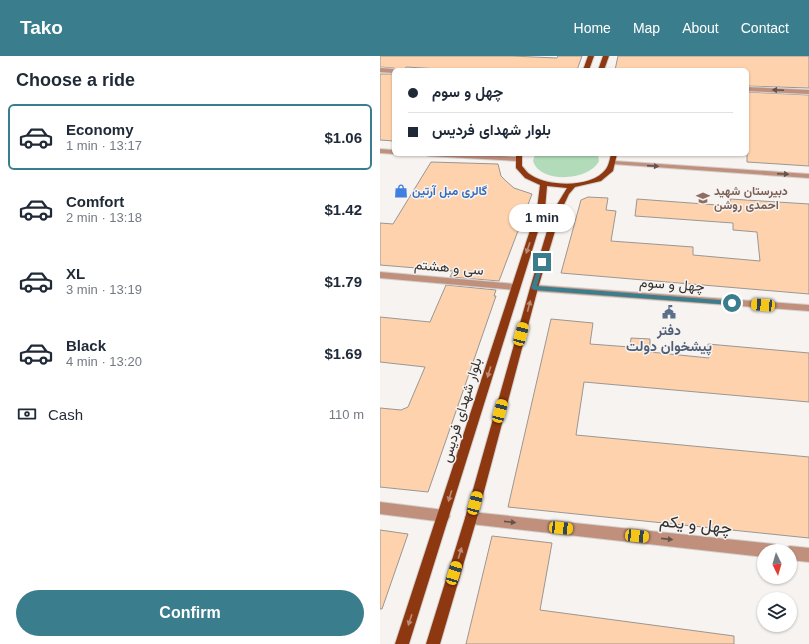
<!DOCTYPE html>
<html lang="en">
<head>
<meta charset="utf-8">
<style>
  :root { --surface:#fff; --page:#f2f2f3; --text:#1f2937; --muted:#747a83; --line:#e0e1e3; --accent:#3a7e8d }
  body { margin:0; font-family:Arial,Vazirmatn,sans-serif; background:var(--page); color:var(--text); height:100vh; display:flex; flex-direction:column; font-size:15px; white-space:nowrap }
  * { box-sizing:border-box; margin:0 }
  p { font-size:13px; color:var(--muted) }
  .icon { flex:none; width:22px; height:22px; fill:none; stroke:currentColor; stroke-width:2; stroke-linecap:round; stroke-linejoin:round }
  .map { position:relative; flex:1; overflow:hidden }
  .side { display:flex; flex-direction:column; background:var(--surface); width:380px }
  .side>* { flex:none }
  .top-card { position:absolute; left:12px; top:12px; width:357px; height:88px; border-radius:6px; box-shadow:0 1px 3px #0004; display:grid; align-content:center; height:88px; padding:0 16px; background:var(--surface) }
  .needle { width:26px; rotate:175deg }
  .controls { position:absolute; left:377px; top:488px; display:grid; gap:8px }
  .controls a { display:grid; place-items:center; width:40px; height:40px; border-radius:50%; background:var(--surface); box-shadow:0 1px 3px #0004; font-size:20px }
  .end { position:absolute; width:18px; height:18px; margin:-9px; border:5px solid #3a7e8d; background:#fff; box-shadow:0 0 0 2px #fff }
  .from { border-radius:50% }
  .bubble { position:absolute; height:28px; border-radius:14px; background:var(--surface); box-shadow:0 1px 3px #0004; font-size:13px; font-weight:700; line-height:28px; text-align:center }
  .car { position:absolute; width:12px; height:24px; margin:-12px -6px; border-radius:5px; box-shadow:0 0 3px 1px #0007; background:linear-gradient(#f5c518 24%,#345 0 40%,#f5c518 0 76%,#345 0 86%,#f5c518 0) }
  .top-card b { display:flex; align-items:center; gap:14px; height:38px; font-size:15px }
  .top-card b+b { border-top:1px solid var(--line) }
  .top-card i { width:10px; height:10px; background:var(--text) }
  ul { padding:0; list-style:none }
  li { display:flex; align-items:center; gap:12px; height:66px; margin:0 8px 6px; padding:0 8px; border:2px solid transparent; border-radius:6px }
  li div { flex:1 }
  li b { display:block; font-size:15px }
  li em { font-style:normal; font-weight:700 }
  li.on { border-color:var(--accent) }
  li>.icon { width:36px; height:36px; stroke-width:1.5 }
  h2 { padding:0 16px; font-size:18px; line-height:48px }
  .pay { display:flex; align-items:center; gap:10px; height:44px; padding:0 16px; font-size:15px }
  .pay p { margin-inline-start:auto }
  .action { display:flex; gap:8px; margin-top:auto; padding:8px 16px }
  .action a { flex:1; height:46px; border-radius:24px; background:var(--accent); color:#fff; font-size:16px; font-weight:700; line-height:46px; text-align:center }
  header { display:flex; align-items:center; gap:24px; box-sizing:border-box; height:56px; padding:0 20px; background:var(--accent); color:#fff }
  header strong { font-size:19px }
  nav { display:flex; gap:22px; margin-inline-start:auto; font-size:14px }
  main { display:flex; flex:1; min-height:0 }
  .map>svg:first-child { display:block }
  .green { fill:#b1dbb9 }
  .building { fill:#fed2ac; stroke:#9a9794 }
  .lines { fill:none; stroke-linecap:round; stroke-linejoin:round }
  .minor-casing { stroke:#d4d0cd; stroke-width:2 }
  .major-casing { stroke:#d4d0cd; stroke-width:2 }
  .minor { fill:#c1907d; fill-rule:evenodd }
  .major { fill:#8d3810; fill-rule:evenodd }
  .oneway { fill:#64524b }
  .oneway2 { fill:#bd8c75 }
  .route { fill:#3a7e8d }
  .labels { text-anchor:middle; stroke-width:3; stroke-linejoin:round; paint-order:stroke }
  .far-shop-label { font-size:12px; font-weight:bold; fill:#366cbe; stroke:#f7f3f0; text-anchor:start }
  .far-education-label { font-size:12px; font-weight:bold; fill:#785e54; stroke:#f7f3f0; text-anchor:start }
  .street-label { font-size:14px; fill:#323130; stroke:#f7f3f0 }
  .service-label { font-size:14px; font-weight:bold; fill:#4e5e75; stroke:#f7f3f0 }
  .near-street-label { font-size:17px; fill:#323130; stroke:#f7f3f0 }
</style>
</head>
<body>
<header>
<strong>Tako</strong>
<nav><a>Home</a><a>Map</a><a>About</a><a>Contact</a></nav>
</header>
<main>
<section class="side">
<h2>Choose a ride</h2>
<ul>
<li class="on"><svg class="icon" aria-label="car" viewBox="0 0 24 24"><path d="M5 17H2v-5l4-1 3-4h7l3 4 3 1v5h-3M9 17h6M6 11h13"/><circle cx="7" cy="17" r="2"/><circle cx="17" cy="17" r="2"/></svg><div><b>Economy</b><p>1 min · 13:17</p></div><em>$1.06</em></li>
<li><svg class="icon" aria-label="car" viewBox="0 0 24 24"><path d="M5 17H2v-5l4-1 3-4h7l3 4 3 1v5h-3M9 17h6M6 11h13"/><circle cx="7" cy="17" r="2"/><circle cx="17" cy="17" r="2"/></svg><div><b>Comfort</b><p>2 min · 13:18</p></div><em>$1.42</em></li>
<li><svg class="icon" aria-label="car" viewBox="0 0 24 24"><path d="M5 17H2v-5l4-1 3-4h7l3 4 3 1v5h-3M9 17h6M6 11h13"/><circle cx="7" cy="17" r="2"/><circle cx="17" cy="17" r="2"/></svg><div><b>XL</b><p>3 min · 13:19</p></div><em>$1.79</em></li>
<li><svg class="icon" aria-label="car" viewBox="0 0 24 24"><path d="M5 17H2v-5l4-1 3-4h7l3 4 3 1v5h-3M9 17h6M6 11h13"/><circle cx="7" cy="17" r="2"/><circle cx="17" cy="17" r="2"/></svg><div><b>Black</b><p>4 min · 13:20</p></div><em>$1.69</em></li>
</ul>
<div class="pay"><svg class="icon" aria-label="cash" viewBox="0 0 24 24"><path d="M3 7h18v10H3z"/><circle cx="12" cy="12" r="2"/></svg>Cash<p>110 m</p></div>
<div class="action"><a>Confirm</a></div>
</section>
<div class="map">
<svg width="429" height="588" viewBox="0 0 429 588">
  <rect width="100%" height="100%" fill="#f7f3f0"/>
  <path class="green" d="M155 98H218L219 105C209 125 160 128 153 105Z"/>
  <g class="building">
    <path d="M0 0H132L177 2 178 0H202L197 14H76L26 11 24 14H17L14 12 0 11Z"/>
    <path d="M238 0H429V32L367 30V14H235Z"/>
    <path d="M0 18H14V85L0 84Z"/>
    <path d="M367 36 429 39V110L367 106Z"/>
    <path d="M51 106 118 108 121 120 126 125 134 132 152 138 119 225 70 221 73 215 0 209V167L13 168Z"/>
    <path d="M208 141 228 142 226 154 236 155 231 185 313 191V199L380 205 377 176 353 174V167L255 160 257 143 351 150 350 143 429 148V238L181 217 201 144Z"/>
    <path d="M66 229 116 234 114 240H116L48 436 0 431V352L21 354 28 351 45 311 0 306V261L50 266Z"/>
    <path d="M171 263 213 267 210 288 250 291 251 282 270 283V296L329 302 328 288 429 297V346L204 326 196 379 429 401V482L128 451Z"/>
    <path d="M0 474 28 478 2 553H0Z"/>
    <path d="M112 480 172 487 160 554 354 580V588H86Z"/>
  </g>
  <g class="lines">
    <g class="minor-casing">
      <g id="minor">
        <path d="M0 12 14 13 16 14H14V17L0 16Z"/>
        <path d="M367 31 429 34V38L367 35Z"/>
        <path d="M0 93 14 94V98L0 97Z"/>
        <path d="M45 98H85L137 101 140 103 137 105 48 100Z"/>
        <path d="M234 105 429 118V122L232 108V106Z"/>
        <path d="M0 216 135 228 139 231 135 234 0 222Z"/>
        <path d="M154 229 429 249V255L154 235 150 232Z"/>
        <path d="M0 446 64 454 68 456 70 460 68 464 64 466 0 458Z"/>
        <path d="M91 456 394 488 399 490 401 495H384V501L91 468 87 466 85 462 87 458Z"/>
        <path d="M410 490 429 492V506L410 504V495H404L405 492Z"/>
      </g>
    </g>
    <g class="major-casing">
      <g id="major">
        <path d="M208 0H214L209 14H203Z"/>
        <path d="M223 0H229L224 14H218Z"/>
        <path d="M136 98H142V110C145 113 147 117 151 119 169 131 212 132 226 113 229 109 230 102 231 98H237L233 115 221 125 195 131 189 138 181 155 158 232 97 462 60 588H46L85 462 150 232 173 155 187 132 167 130 165 153 29 588H15L157 153 160 129 145 122 136 112Z"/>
      </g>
    </g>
    <use href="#minor" class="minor"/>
    <use href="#major" class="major"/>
  </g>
  <defs><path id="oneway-solid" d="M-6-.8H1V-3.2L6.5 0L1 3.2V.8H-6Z"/></defs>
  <g class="oneway">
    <use href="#oneway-solid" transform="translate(398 34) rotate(-177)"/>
    <use href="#oneway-solid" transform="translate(273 110) rotate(4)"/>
    <use href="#oneway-solid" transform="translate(403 118) rotate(3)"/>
    <use href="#oneway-solid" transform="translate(130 466) rotate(6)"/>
    <use href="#oneway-solid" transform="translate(287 483) rotate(6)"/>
  </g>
  <g class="oneway2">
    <use href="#oneway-solid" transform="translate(148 192) rotate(109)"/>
    <use href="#oneway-solid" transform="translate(149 250) rotate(-75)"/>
    <use href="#oneway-solid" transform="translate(109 316) rotate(107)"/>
    <use href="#oneway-solid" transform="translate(70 440) rotate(107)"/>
    <use href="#oneway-solid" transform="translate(80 497) rotate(-73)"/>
    <use href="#oneway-solid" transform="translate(30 564) rotate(108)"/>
  </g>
  <path class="route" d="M160 205 164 206 157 230 352 245 355 247 352 249 154 234 151 232Z"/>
  <defs>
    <g id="shop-bare" transform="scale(1.08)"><path d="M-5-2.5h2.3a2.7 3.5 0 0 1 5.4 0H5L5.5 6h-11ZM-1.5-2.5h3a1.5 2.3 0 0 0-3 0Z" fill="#3f7fe0" stroke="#f7f3f0" stroke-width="2.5" paint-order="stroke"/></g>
    <g id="school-bare" transform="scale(1.08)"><path d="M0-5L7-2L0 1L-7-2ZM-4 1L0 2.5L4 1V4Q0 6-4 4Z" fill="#8d6e63" stroke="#f7f3f0" stroke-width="2.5" paint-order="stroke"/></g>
    <g id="civic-bare" transform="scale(1.08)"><path d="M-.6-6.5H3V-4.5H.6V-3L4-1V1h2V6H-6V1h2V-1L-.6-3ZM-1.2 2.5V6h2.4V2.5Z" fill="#5c6f8a" stroke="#f7f3f0" stroke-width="2.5" paint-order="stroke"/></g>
  </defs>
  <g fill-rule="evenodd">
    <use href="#shop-bare" x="21" y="135"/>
    <use href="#school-bare" x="323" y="142"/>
    <use href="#civic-bare" x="289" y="256"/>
  </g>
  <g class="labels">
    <g class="far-shop-label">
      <text x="32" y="139">گالری مبل آرتین</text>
    </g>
    <g class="far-education-label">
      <text x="334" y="139">دبیرستان شهید<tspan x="334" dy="14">احمدی روشن</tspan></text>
    </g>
    <g class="street-label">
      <text transform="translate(69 211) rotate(5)" y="5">سی و هشتم</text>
      <text transform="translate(292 228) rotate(4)" y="5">چهل و سوم</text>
      <text transform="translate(81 354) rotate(-73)" y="5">بلوار شهدای فردیس</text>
    </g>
    <g class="service-label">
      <text x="289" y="279">دفتر<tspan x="289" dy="16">پیشخوان دولت</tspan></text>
    </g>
    <g class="near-street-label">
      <text transform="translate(316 468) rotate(6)" y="6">چهل و یکم</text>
    </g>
  </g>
</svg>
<div class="controls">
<a><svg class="needle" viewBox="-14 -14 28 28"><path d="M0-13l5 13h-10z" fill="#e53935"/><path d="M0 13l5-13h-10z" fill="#747a83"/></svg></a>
<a><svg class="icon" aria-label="layers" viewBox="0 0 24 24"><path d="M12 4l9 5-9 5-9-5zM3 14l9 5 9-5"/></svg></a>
</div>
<i class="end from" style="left:352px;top:247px"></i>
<i class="end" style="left:162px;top:206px"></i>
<div class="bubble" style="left:129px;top:148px;width:66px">1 min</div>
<i class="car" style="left:383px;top:249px;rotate:274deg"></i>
<i class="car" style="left:141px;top:278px;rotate:15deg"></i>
<i class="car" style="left:120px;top:355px;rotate:15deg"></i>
<i class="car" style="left:95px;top:447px;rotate:15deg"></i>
<i class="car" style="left:181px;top:472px;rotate:96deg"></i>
<i class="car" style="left:257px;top:480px;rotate:96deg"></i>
<i class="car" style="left:74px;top:517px;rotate:17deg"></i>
<div class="top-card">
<b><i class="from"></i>چهل و سوم</b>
<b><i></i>بلوار شهدای فردیس</b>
</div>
</div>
</main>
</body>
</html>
